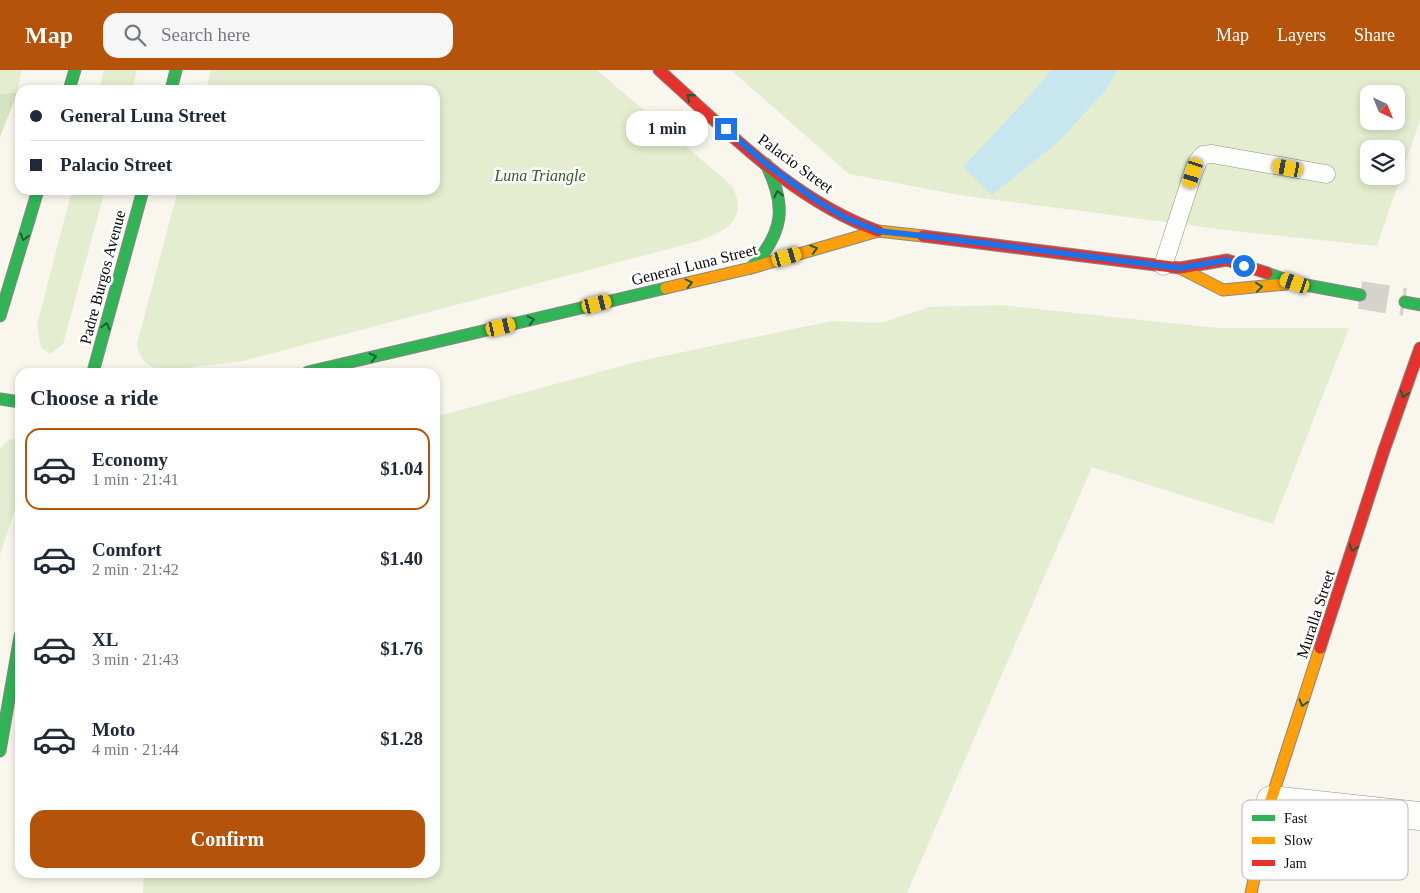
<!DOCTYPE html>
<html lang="en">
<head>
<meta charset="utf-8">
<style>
  :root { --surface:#fff; --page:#f6f6f7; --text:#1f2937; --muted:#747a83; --line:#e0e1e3; --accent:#b45309 }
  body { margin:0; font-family:Georgia,serif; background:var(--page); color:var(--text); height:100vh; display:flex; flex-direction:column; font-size:19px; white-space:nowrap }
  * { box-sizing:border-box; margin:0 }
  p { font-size:16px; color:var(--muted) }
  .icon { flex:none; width:28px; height:28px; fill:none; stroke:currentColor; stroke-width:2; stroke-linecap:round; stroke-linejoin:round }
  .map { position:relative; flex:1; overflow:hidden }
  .details { position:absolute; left:15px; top:298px; width:425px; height:510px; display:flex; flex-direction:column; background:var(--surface); border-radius:15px; box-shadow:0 2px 8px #0003 }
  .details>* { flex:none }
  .banner { position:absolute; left:15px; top:15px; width:425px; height:110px; border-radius:15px; box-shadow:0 2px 8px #0003; display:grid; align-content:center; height:110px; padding:0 15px; background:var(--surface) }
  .needle { width:32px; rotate:137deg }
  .controls { position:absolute; left:1360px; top:15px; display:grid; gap:10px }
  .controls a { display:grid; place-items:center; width:45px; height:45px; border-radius:10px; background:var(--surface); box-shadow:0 2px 8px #0003; font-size:25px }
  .end { position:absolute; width:22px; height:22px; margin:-11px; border:6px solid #1a73e8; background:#fff; box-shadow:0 0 0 2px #fff }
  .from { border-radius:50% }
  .bubble { position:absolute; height:35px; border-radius:15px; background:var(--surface); box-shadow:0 2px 8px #0003; font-size:16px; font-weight:700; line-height:35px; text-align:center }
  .car { position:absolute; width:15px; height:30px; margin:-15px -8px; border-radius:6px; box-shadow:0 0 4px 1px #0007; background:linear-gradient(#f5c518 24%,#345 0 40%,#f5c518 0 76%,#345 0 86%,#f5c518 0) }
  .banner b { display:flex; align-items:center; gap:18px; height:48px; font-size:19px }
  .banner b+b { border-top:1px solid var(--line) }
  .banner i { width:12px; height:12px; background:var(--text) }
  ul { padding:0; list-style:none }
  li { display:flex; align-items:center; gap:15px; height:82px; margin:0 10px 8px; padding:0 5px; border:2px solid transparent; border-radius:15px }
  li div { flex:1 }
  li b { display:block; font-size:19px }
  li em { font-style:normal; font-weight:700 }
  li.on { border-color:var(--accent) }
  li>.icon { width:45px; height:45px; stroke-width:1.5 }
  h2 { padding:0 15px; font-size:22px; line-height:60px }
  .action { display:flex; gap:10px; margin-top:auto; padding:10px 15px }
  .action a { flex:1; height:58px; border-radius:15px; background:var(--accent); color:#fff; font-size:20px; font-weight:700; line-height:58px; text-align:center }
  header { display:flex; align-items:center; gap:30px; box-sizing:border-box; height:70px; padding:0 25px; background:var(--accent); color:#fff }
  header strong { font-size:24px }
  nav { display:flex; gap:28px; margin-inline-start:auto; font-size:18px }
  .search { width:350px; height:45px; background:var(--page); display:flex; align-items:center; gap:12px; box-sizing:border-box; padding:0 18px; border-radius:15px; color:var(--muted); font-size:19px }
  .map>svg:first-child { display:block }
  .green { fill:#e4edcf; fill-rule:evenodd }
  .forest { fill:#d5e3be }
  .water { fill:#c7e6f0 }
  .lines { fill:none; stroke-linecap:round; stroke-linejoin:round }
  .secondary-tunnel { stroke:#d5d3cc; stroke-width:28; stroke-dasharray:28 14; stroke-linecap:butt }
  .lane-casing { stroke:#92908d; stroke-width:19 }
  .street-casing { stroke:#92908d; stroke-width:29 }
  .fast-casing { stroke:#888783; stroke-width:13 }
  .slow-casing { stroke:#888783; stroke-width:13 }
  .jam-casing { stroke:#888783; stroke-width:13 }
  .lane { stroke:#fefefc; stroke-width:18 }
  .street { stroke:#fefefc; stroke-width:28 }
  .fast { stroke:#30b455; stroke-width:11 }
  .slow { stroke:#ff9f0a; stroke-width:11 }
  .jam { stroke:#e5322d; stroke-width:11 }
  .oneway { stroke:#1d5f30 }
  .route { stroke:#1a73e8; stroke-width:6 }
  .labels { text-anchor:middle; stroke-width:5; stroke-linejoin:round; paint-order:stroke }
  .street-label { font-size:16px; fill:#0a0a0a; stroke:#fff }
  .park-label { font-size:16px; font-style:italic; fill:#325d20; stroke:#fff }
  .key { fill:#fff; stroke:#b6b6b6; stroke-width:1 }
  .key-label { font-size:14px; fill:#0a0a0a }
</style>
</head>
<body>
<header>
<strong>Map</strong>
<div class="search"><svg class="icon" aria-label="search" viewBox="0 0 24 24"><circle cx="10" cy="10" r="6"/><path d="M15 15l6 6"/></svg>Search here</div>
<nav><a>Map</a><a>Layers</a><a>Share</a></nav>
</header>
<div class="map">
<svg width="1420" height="823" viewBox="0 0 1420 823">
  <rect width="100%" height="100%" fill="#f9f6ee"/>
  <g class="green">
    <path d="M0 0H22L17 23 0 67Z"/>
    <path d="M104 0H137L132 20H99Z"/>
    <path d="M211 0H597L732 116C750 151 724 162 695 172L243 291C229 293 215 294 200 296 176 300 141 308 137 274L178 120H435V20H206Z"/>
    <path d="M731 0H1420V50L1377 176 1234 161 959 125 849 104ZM1369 24H1396V51H1369ZM1369 79H1396V106H1369Z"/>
    <path d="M72 120H105L63 274 50 284 41 278 37 255Z"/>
    <path d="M1000 235 1217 258H1349L1273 454 1092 397 907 823H143L144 803 435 802V347L640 291 832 251 880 253 930 237Z"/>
    <path d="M12 369 20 370V424L0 485V379L5 373Z"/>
  </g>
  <path class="forest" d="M17 23 0 67V24Z"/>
  <path class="water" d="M1051 0H1118L1104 22 1058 72 992 125 963 97 1036 19Z"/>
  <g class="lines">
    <path class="secondary-tunnel" d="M1360 225 1405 232"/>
    <g class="lane-casing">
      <path id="lane" d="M1163 196 1193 103 1198 91 1203 85 1212 84 1326 104"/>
    </g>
    <g class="street-casing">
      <path id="street" d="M1271 730 1420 746"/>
    </g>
    <g class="fast-casing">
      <g id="fast">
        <path d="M69 20 75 0"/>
        <path d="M171 20 176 0"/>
        <path d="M751 198C784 163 787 136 766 94"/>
        <path d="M1267 203 1295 213 1360 225"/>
        <path d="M1405 232 1420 235"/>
        <path d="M0 246 38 120"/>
        <path d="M93 302 143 120"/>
        <path d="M308 302 666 218"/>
        <path d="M0 329 20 332"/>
        <path d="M0 681 20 566"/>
      </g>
    </g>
    <g class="slow-casing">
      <g id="slow">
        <path d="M1180 198 1223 220 1286 214"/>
        <path d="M666 218 751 198 878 161 923 166"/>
        <path d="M1251 823 1271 730 1320 578"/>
      </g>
    </g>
    <g class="jam-casing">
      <g id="jam">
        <path d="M659 0C726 60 792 130 878 161"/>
        <path d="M923 166 1180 198 1227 190 1267 203"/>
        <path d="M1320 578 1384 380 1420 278"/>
      </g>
    </g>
    <use href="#lane" class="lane"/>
    <use href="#street" class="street"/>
    <use href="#fast" class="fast"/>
    <use href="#slow" class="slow"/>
    <use href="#jam" class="jam"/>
  </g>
  <defs><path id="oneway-chevron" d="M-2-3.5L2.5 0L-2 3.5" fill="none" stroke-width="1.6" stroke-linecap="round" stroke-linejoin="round" transform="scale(1.25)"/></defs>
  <g class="oneway">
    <use href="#oneway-chevron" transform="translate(690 27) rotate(-139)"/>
    <use href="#oneway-chevron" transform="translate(778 124) rotate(-102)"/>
    <use href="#oneway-chevron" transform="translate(24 167) rotate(107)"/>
    <use href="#oneway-chevron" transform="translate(814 179) rotate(-16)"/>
    <use href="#oneway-chevron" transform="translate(689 213) rotate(-13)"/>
    <use href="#oneway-chevron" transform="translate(1259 217) rotate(-6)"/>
    <use href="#oneway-chevron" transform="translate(531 250) rotate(-13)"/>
    <use href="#oneway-chevron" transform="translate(106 256) rotate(-75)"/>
    <use href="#oneway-chevron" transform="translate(373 287) rotate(-13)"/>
    <use href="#oneway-chevron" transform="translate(1404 324) rotate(109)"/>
    <use href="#oneway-chevron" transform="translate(1353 478) rotate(108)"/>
    <use href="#oneway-chevron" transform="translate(1303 633) rotate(108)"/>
  </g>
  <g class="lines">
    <path class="route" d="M726 59 766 94 819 132 846 148 878 161 951 169 1180 198 1227 190 1244 196"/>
  </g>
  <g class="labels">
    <g class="street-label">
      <text transform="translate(796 93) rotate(36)" y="6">Palacio Street</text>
      <text transform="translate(694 194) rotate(-14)" y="6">General Luna Street</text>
      <text transform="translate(102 207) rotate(-75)" y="6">Padre Burgos Avenue</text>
      <text transform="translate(1315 544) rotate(-72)" y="6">Muralla Street</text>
    </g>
    <g class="park-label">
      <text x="540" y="111">Luna Triangle</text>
    </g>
  </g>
  <rect x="1242" y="730" width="166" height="80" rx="8" class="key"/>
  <rect x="1252" y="745" width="23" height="6" fill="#30b455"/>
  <rect x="1252" y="767" width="23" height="7" fill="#ff9f0a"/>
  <rect x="1252" y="790" width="23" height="6" fill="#e5322d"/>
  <g class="key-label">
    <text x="1284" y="753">Fast</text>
    <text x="1284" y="775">Slow</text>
    <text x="1284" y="798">Jam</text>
  </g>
</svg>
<div class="controls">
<a><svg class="needle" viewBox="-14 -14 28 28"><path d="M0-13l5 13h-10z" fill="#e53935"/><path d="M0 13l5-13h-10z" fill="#747a83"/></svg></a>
<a><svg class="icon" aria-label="layers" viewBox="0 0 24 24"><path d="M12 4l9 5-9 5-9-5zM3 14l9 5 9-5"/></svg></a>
</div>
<i class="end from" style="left:1244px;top:196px"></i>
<i class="end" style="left:726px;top:59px"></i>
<div class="bubble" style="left:626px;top:41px;width:82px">1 min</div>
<i class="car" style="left:1288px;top:98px;rotate:280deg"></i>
<i class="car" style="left:1193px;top:103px;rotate:198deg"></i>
<i class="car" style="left:787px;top:187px;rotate:74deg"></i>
<i class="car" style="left:1295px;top:213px;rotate:289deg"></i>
<i class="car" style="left:597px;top:234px;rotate:76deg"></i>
<i class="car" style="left:501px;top:257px;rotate:77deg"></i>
<div class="banner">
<b><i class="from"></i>General Luna Street</b>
<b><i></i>Palacio Street</b>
</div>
<section class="details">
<h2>Choose a ride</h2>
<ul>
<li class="on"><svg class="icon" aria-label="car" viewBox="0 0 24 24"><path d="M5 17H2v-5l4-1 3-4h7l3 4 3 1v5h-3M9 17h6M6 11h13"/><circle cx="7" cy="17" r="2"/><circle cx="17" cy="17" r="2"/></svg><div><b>Economy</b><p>1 min · 21:41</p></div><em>$1.04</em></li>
<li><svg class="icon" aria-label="car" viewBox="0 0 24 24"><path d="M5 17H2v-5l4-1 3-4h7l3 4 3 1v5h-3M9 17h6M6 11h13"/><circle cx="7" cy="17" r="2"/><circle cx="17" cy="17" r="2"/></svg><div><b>Comfort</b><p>2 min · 21:42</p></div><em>$1.40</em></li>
<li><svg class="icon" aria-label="car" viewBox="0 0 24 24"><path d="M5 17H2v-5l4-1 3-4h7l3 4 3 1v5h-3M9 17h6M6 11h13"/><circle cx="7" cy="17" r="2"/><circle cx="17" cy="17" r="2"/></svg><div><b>XL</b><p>3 min · 21:43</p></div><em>$1.76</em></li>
<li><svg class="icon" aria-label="car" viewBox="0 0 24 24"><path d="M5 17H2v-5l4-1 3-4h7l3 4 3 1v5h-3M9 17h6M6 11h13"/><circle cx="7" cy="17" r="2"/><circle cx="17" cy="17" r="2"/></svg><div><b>Moto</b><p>4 min · 21:44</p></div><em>$1.28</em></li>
</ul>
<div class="action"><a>Confirm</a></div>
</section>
</div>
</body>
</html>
